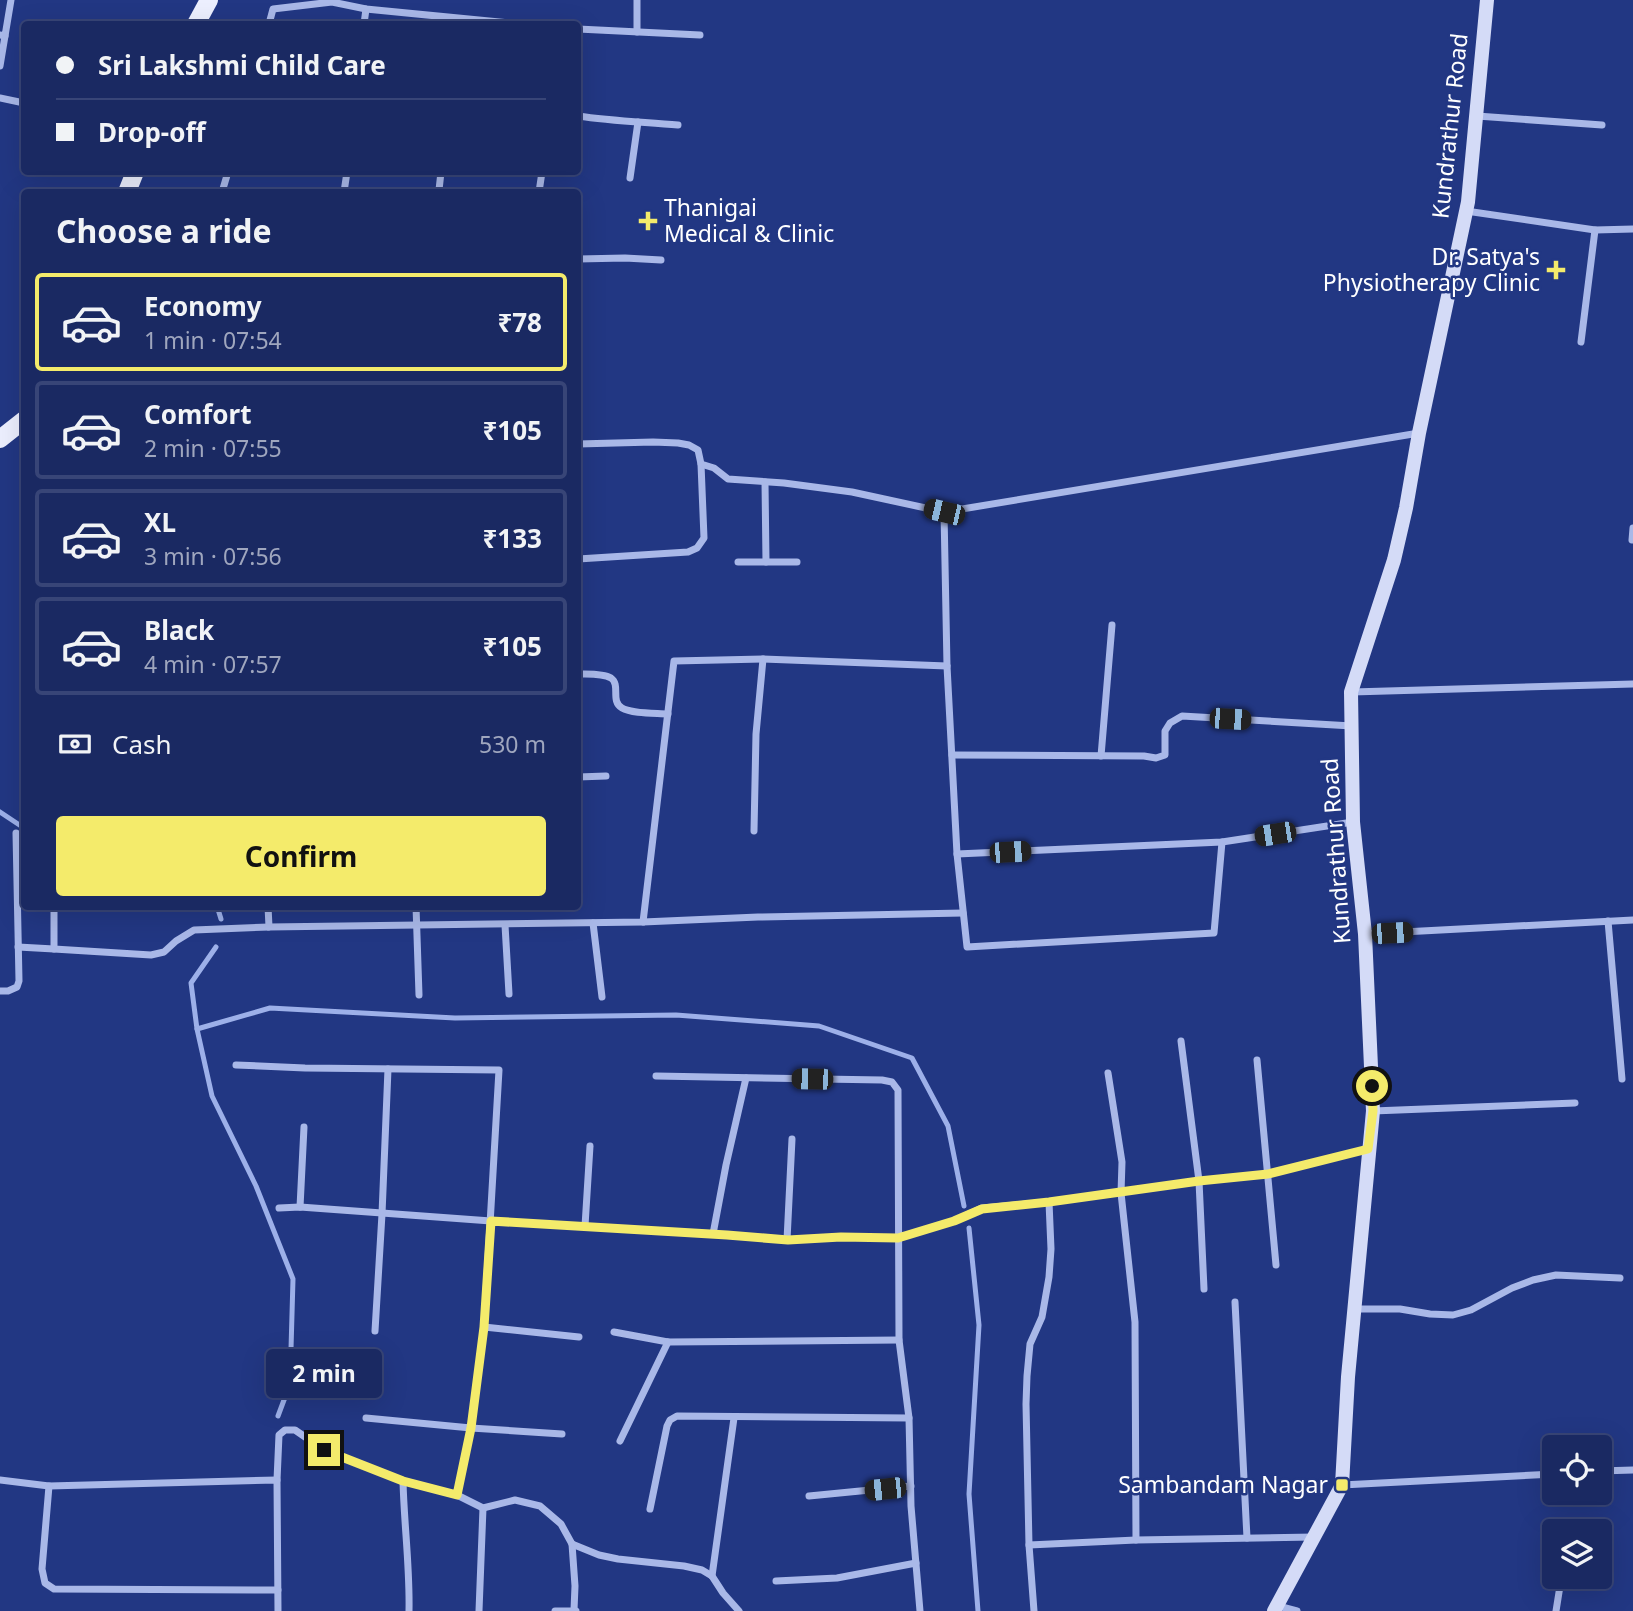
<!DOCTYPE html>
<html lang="en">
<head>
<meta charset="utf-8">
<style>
  :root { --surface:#1a2962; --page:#233168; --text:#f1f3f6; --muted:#9fa6be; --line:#384577; --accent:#f4eb6b }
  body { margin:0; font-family:"Noto Sans",sans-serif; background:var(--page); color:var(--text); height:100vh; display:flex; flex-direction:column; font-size:26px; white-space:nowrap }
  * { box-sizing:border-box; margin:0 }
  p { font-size:23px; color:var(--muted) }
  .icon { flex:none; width:38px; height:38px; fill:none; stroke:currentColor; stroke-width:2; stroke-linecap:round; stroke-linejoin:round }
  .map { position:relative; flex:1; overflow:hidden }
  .sheet { position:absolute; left:21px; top:189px; width:560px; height:721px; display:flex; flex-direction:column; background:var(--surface); border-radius:7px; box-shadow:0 7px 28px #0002,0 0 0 2px var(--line) }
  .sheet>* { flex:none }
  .hud { position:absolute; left:21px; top:21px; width:560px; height:154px; border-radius:7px; box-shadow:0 7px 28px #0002,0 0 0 2px var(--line); display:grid; align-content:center; height:154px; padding:0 35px; background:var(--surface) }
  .buttons { position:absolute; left:1542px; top:1435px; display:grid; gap:14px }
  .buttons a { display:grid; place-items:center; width:70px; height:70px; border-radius:7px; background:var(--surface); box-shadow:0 7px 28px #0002,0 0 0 2px var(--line); font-size:35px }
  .end { position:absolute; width:32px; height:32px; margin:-16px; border:9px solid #f4eb6b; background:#111; box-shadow:0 0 0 4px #111 }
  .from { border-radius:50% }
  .bubble { position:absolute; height:49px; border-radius:7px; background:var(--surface); box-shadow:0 7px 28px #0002,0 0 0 2px var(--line); font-size:23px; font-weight:700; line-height:49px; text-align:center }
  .car { position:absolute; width:21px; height:42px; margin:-21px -10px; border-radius:9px; box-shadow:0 0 5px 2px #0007; background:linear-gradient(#222 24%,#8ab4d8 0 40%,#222 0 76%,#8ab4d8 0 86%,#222 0) }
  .hud b { display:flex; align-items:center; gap:24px; height:66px; font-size:26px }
  .hud b+b { border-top:2px solid var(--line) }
  .hud i { width:18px; height:18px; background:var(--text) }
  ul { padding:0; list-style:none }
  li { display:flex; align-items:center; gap:21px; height:98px; margin:0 14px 10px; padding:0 21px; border:4px solid var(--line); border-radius:7px }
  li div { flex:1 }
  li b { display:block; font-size:26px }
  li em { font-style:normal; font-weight:700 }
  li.active { border-color:var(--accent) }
  li>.icon { width:63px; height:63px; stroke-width:1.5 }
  h2 { padding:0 35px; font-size:32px; line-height:84px }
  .pay { display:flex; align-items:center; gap:18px; height:77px; padding:0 35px; font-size:26px }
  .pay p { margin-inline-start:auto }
  .action { display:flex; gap:14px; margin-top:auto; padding:14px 35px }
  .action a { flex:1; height:80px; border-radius:7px; background:var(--accent); color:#111; font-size:28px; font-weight:700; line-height:80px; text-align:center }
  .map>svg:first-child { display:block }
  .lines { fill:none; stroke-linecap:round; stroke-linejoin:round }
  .stream { stroke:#9db0e9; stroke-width:5 }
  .street { stroke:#a9b8e8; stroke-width:7 }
  .secondary { stroke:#d4dbf7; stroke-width:14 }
  .primary { stroke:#eceffe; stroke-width:18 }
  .route { stroke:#f4eb6b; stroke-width:9 }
  .poi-dot { fill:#f4eb6b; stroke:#223783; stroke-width:2.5 }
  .labels { text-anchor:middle; stroke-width:5; stroke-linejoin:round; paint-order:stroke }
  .street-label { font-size:23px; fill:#fff; stroke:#223783 }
  .poi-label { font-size:23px; fill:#fff; stroke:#223783; text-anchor:end }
</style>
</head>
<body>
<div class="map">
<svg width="1633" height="1611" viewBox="0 0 1633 1611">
  <rect width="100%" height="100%" fill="#223783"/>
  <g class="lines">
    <g class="stream">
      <path d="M0 812 24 828"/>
      <path d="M217 906 221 919"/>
      <path d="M216 947 191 983 197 1029 270 1008 455 1018 676 1015 819 1026 912 1058 948 1126 964 1206"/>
      <path d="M197 1029 212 1096 256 1186 293 1279 290 1384 278 1416"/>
      <path d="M969 1228 979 1325 969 1494 978 1611"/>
    </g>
    <g class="street">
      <path d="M269 24 273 9 332 2 366 9 519 24"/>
      <path d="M364 24 366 9"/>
      <path d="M578 29 700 35"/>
      <path d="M637 32V0"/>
      <path d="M0 35 5 36 11 0"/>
      <path d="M0 66 5 36"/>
      <path d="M0 98 24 103"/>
      <path d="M578 116C611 121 644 122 678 125"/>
      <path d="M1477 116 1602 125"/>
      <path d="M630 178 638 122"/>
      <path d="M439 190 441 172"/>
      <path d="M222 192 228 172"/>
      <path d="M344 192 347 172"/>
      <path d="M539 192 542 172"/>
      <path d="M1466 211 1595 230 1633 229"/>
      <path d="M578 259 625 258 661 260"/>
      <path d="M1581 342 1595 230"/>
      <path d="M578 444 653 442 678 443 689 445 698 450 701 464 714 468 728 479 784 483 852 492 944 512 1419 433"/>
      <path d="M765 482 766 562"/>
      <path d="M944 512 947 666 957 854 967 947 1214 933 1222 842"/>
      <path d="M1632 540 1633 528"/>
      <path d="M578 559 688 552 697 548 704 538 701 464"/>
      <path d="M738 562H797"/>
      <path d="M578 674C587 674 603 673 611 678 621 685 610 701 622 708 632 714 656 713 668 714"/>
      <path d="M1352 692 1633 684"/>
      <path d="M952 755 1144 756 1156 758 1165 755V731L1170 723 1182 716 1352 726"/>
      <path d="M1101 756 1112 625"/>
      <path d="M578 777 606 776"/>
      <path d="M754 831 756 734 763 659"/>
      <path d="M957 854 1222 842 1353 822"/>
      <path d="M54 906V949L151 955 164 952 176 941 194 930 269 927 643 922 758 917 963 913"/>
      <path d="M268 906 269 927"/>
      <path d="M416 906 419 995"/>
      <path d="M1608 921 1622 1079"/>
      <path d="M643 922 674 661 763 659 947 666"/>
      <path d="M593 923 602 997"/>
      <path d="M505 925 509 994"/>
      <path d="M1365 934 1633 920"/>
      <path d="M18 947 54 949"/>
      <path d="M0 991H8L17 987 19 981 16 833"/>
      <path d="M1181 1041 1199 1181 1204 1289"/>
      <path d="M1257 1060 1276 1265"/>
      <path d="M236 1065 305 1068 499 1070 484 1327 471 1428 457 1495"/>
      <path d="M1108 1073 1122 1162 1121 1193 1135 1322 1136 1540"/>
      <path d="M656 1076 882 1080 892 1082 898 1090 899 1340 909 1418 911 1506 920 1611"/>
      <path d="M1373 1111 1575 1103"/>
      <path d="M300 1207 304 1127"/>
      <path d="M279 1208 300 1207 491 1221 727 1235 787 1240 841 1237 898 1238 954 1221 982 1208 1049 1202 1199 1181 1268 1174 1368 1149"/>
      <path d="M585 1226 590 1146"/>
      <path d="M713 1234 726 1165 746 1078"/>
      <path d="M787 1240 792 1139"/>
      <path d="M1235 1302 1247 1538"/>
      <path d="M1355 1309H1400L1430 1314 1453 1315 1471 1310 1512 1288 1533 1280 1556 1275 1620 1278"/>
      <path d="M484 1327 579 1337"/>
      <path d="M375 1331 382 1214 388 1069"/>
      <path d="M614 1332 668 1342 899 1340"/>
      <path d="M366 1418 471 1428 562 1434"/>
      <path d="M620 1441 668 1342"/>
      <path d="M1600 1471 1633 1470"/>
      <path d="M0 1480 49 1486 277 1480 278 1611"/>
      <path d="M277 1480 279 1435 285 1430H295L324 1450 403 1481 457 1495 483 1508 515 1500 540 1506 561 1524 572 1544 599 1555 618 1559 684 1566 702 1570 712 1576 723 1593 739 1611"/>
      <path d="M403 1481C404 1524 410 1568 409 1611"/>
      <path d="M1342 1485 1554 1474"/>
      <path d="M49 1486 42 1569 45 1583 54 1589 278 1590"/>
      <path d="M809 1496 911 1486"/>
      <path d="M650 1509 667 1426 670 1420 677 1416 909 1418"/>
      <path d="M1551 1533 1554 1550"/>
      <path d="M572 1544 575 1586 574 1610"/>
      <path d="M1029 1545 1136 1540 1314 1537"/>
      <path d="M712 1576 734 1418"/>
      <path d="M776 1581 837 1578 916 1563"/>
      <path d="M1278 1606 1297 1611"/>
      <path d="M479 1611 483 1508"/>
      <path d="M555 1611H576"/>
      <path d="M1034 1611 1029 1545 1026 1404 1027 1376 1030 1344 1042 1317 1049 1277 1051 1249 1049 1202"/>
      <path d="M1556 1611 1560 1586 1558 1577"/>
    </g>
    <path class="secondary" d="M1274 1611 1342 1485 1348 1377 1373 1111 1365 934 1353 822 1351 692 1394 560 1406 508 1419 433 1468 202 1487 0"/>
    <g class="primary">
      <path d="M196 24 209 0"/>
      <path d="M127 192 135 172"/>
      <path d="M0 439 24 420"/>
    </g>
  </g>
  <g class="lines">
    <path class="route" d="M324 1450 403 1481 457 1495 471 1428 484 1327 491 1221 727 1235 788 1240 841 1237 898 1238 954 1221 982 1209 1049 1202 1199 1181 1268 1174 1368 1149 1373 1111 1372 1086"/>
  </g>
  <g class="poi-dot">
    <path d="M644.5 210.5h7v7h7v7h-7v7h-7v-7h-7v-7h7z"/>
    <path d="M1552.5 259.5h7v7h7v7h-7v7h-7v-7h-7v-7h7z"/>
    <rect x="1335" y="1478" width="14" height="14" rx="3.5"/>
  </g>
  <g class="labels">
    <g class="street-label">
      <text transform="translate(1450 126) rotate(-84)" y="8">Kundrathur Road</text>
      <text transform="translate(1336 851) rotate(-94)" y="8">Kundrathur Road</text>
    </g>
    <g class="poi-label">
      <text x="664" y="216" text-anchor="start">Thanigai<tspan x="664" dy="26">Medical &amp; Clinic</tspan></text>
      <text x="1540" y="265">Dr. Satya's<tspan x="1540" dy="26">Physiotherapy Clinic</tspan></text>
      <text x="1328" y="1493">Sambandam Nagar</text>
    </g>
  </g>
</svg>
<div class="buttons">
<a><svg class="icon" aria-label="locate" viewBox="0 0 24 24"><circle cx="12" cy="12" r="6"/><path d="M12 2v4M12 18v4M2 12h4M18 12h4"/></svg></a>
<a><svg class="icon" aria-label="layers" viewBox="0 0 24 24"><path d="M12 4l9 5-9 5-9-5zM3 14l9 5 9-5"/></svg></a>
</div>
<i class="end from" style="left:1372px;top:1086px"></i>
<i class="end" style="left:324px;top:1450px"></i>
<div class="bubble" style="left:266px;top:1349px;width:116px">2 min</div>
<i class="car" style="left:944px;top:512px;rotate:283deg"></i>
<i class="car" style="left:1230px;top:719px;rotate:93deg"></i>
<i class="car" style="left:1275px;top:834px;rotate:261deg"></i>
<i class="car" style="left:1010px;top:852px;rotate:87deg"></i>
<i class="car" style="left:1392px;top:933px;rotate:87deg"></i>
<i class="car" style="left:812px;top:1079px;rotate:271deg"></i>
<i class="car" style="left:885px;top:1489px;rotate:264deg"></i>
<div class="hud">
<b><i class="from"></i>Sri Lakshmi Child Care</b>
<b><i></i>Drop-off</b>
</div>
<section class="sheet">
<h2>Choose a ride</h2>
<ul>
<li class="active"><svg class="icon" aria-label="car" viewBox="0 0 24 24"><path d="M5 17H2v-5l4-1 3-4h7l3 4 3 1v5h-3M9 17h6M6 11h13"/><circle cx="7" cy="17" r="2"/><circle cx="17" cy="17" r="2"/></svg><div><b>Economy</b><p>1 min · 07:54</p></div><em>₹78</em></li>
<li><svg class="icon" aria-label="car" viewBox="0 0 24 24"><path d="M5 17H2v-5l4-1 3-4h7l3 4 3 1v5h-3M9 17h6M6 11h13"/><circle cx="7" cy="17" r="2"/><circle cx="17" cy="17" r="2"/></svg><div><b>Comfort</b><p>2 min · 07:55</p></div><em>₹105</em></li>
<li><svg class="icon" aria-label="car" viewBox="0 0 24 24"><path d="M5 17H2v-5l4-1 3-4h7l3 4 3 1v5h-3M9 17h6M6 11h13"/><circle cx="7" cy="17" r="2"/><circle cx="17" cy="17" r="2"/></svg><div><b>XL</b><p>3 min · 07:56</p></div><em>₹133</em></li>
<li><svg class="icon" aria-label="car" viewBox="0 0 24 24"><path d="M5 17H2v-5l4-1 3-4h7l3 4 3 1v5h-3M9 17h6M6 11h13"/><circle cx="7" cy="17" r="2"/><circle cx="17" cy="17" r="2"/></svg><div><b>Black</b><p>4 min · 07:57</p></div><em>₹105</em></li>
</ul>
<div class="pay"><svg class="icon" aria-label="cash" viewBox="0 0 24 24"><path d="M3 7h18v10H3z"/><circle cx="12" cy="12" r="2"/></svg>Cash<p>530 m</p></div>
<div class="action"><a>Confirm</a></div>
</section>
</div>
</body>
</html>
